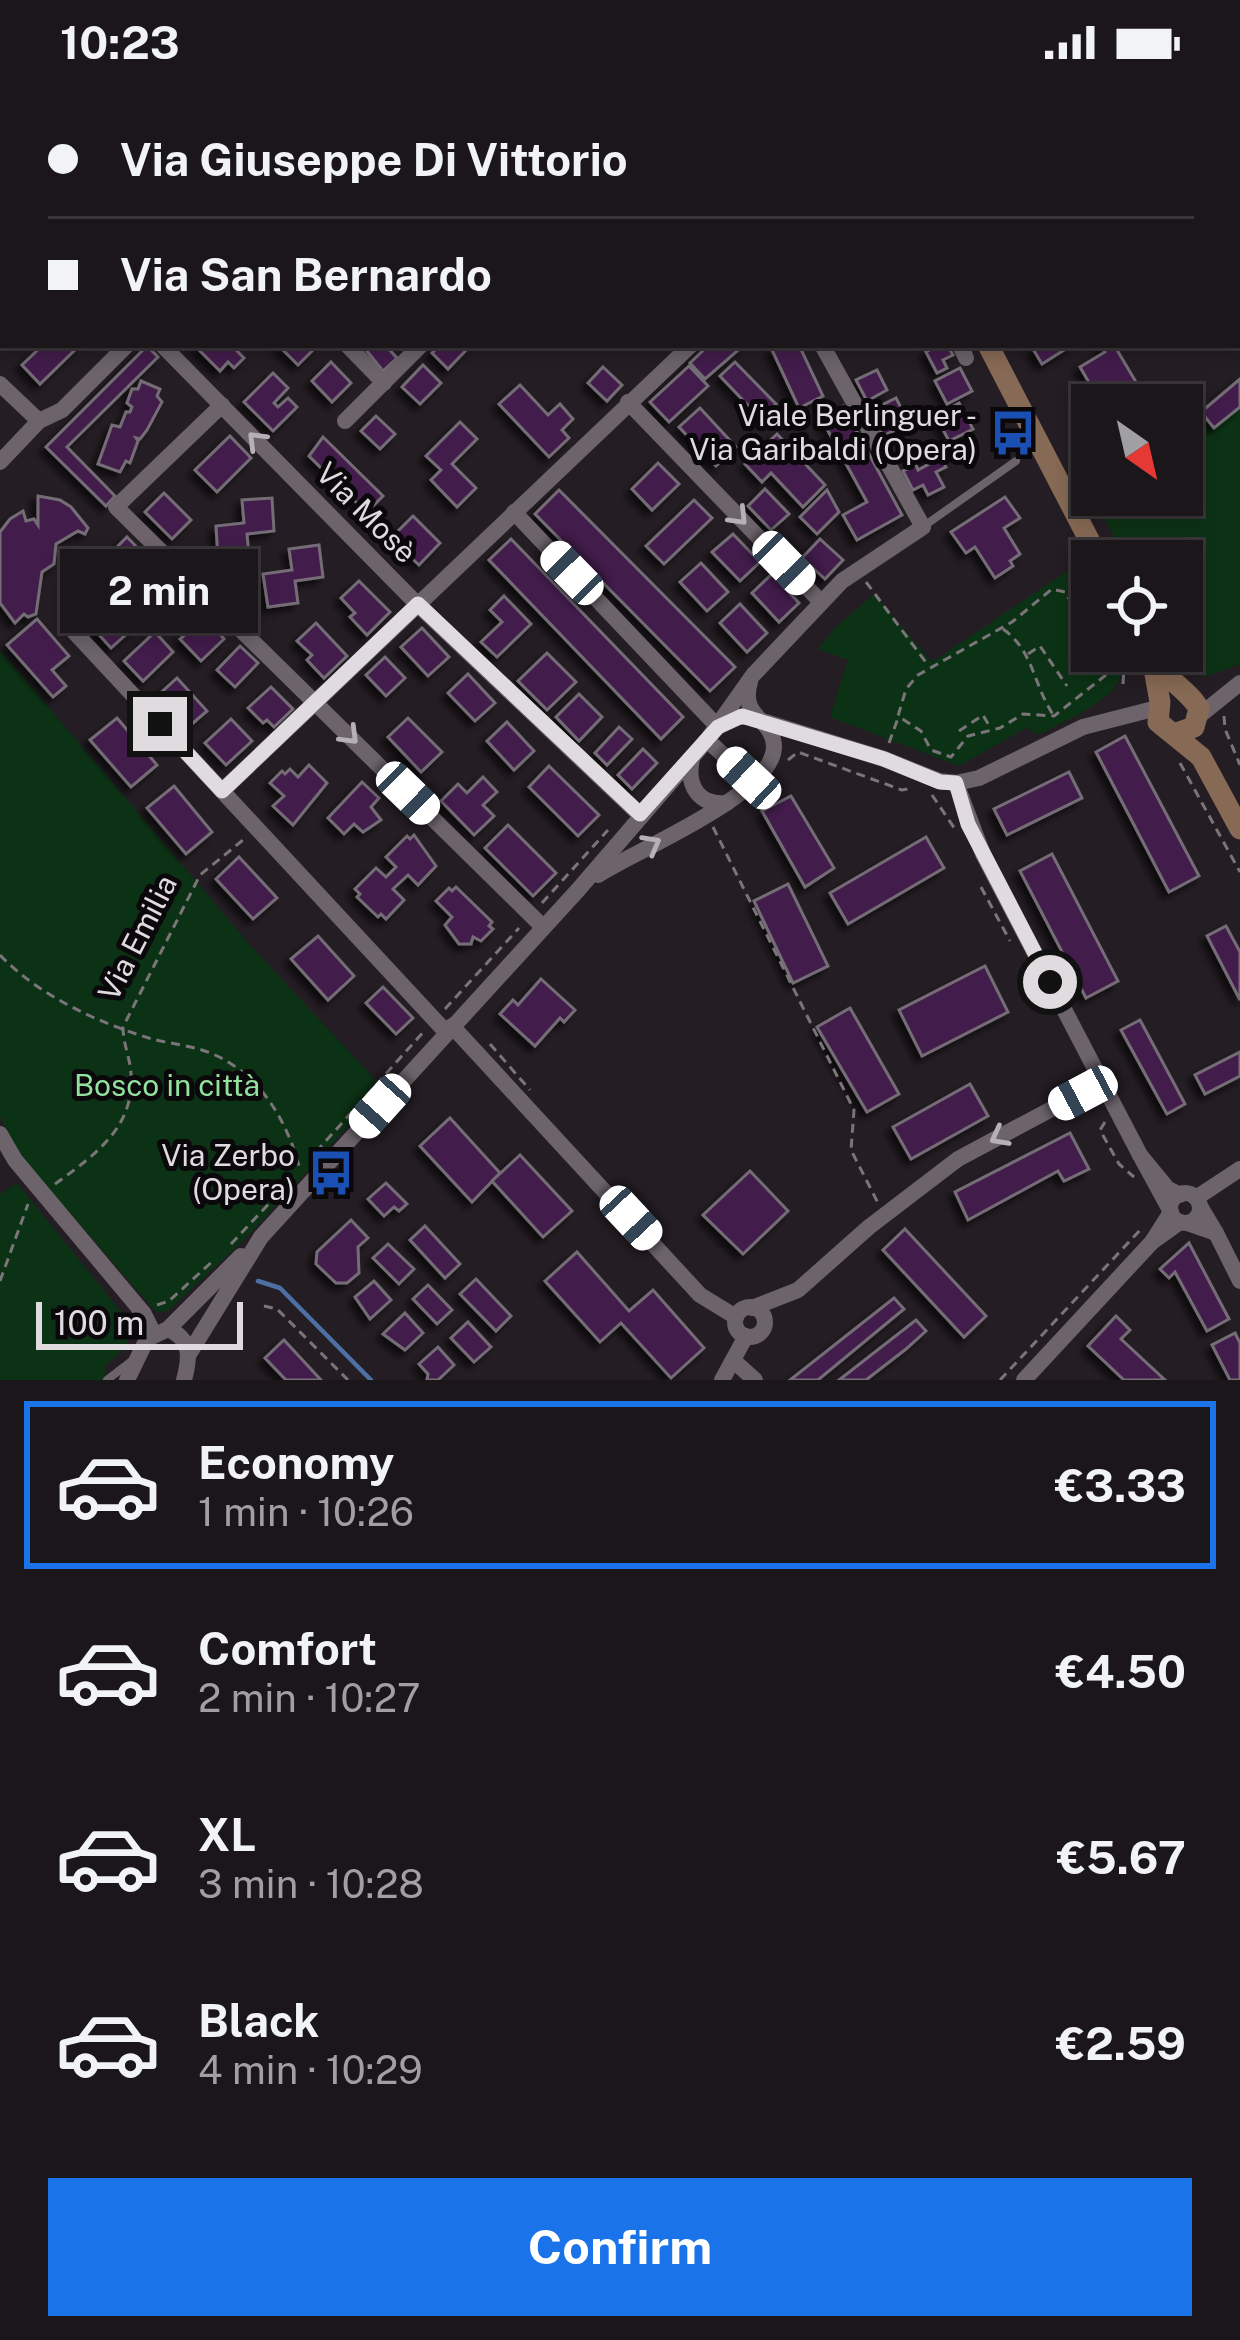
<!DOCTYPE html>
<html lang="en">
<head>
<meta charset="utf-8">
<style>
  :root { --surface:#1b161a; --page:#282327; --text:#f1f3f6; --muted:#a09fa2; --line:#393539; --accent:#1a73e8 }
  body { margin:0; font-family:"Public Sans",sans-serif; background:var(--page); color:var(--text); height:100vh; display:flex; flex-direction:column; font-size:45px; white-space:nowrap }
  * { box-sizing:border-box; margin:0 }
  p { font-size:39px; color:var(--muted) }
  .icon { flex:none; width:66px; height:66px; fill:none; stroke:currentColor; stroke-width:2; stroke-linecap:round; stroke-linejoin:round }
  .map { position:relative; height:1296px; overflow:hidden }
  .panel { display:flex; flex-direction:column; background:var(--surface); flex:1 }
  .panel>* { flex:none }
  .guide { position:absolute; left:0px; top:0px; width:1242px; height:264px; box-shadow:0 6px 18px #0003,0 0 0 3px var(--line); display:grid; align-content:center; height:264px; padding:0 48px; background:var(--surface) }
  .needle { width:78px; rotate:146deg }
  .fabs { position:absolute; left:1071px; top:300px; display:grid; gap:24px }
  .fabs a { display:grid; place-items:center; width:132px; height:132px; border-radius:0px; background:var(--surface); box-shadow:0 6px 18px #0003,0 0 0 3px var(--line); font-size:60px }
  .scale { position:absolute; left:36px; bottom:30px; width:207px; box-sizing:border-box; padding-left:12px; border:6px solid #e0dbdf; border-top:0; font-size:33px; line-height:42px; white-space:nowrap; color:#e0dbdf; -webkit-text-stroke:9px #0b080b; paint-order:stroke }
  .end { position:absolute; width:54px; height:54px; margin:-27px; border:15px solid #e0dbdf; background:#111; box-shadow:0 0 0 6px #111 }
  .from { border-radius:50% }
  .bubble { position:absolute; height:84px; border-radius:0px; background:var(--surface); box-shadow:0 6px 18px #0003,0 0 0 3px var(--line); font-size:39px; font-weight:700; line-height:84px; text-align:center }
  .car { position:absolute; width:36px; height:72px; margin:-36px -18px; border-radius:15px; box-shadow:0 0 9px 3px #0007; background:linear-gradient(#fff 24%,#345 0 40%,#fff 0 76%,#345 0 86%,#fff 0) }
  .guide b { display:flex; align-items:center; gap:42px; height:114px; font-size:45px }
  .guide b+b { border-top:3px solid var(--line) }
  .guide i { width:30px; height:30px; background:var(--text) }
  ul { padding:21px 0 0; list-style:none }
  li { display:flex; align-items:center; gap:36px; height:168px; margin:0 24px 18px; padding:0 24px; border:6px solid transparent; border-radius:0px }
  li div { flex:1 }
  li b { display:block; font-size:45px }
  li em { font-style:normal; font-weight:700 }
  li.active { border-color:var(--accent) }
  li>.icon { width:108px; height:108px; stroke-width:1.5 }
  .cta { display:flex; gap:24px; margin-top:auto; padding:24px 48px }
  .cta a { flex:1; height:138px; border-radius:0px; background:var(--accent); color:#fff; font-size:48px; font-weight:700; line-height:138px; text-align:center }
  .status { display:flex; justify-content:space-between; align-items:center; height:84px; padding:0 60px; background:var(--surface); direction:ltr }
  .status svg { height:33px; fill:currentColor }
  .map>svg:first-child { display:block }
  .green { fill:#0c3215 }
  .lines { fill:none; stroke-linecap:round; stroke-linejoin:round }
  .stream { stroke:#4d6fa4; stroke-width:4.5 }
  .building { fill:#421c4c; stroke:#746d76; stroke-width:3; filter:url(#shadow) }
  .path { stroke:#7b757a; stroke-width:3; stroke-dasharray:9 6; stroke-linecap:butt }
  .lane { stroke:#6c636b; stroke-width:8 }
  .street { stroke:#6c636b; stroke-width:16 }
  .secondary { stroke:#876a55; stroke-width:21 }
  .oneway { stroke:#b7b1b6 }
  .route { stroke:#e0dbdf; stroke-width:15 }
  .labels { text-anchor:middle; stroke-width:10; stroke-linejoin:round; paint-order:stroke }
  .poi-label { font-size:30px; fill:#e0dbdf; stroke:#0b080b; text-anchor:end }
  .street-label { font-size:30px; fill:#e0dbdf; stroke:#0b080b }
  .park-label { font-size:30px; fill:#92e29e; stroke:#0b080b }
</style>
</head>
<body>
<div class="status"><b>10:23</b><svg viewBox="0 0 49 12"><path d="M0 12V9h3v3zM5 12V6h3v6zM10 12V3h3v9zM15 12V0h3v12zM26 1h20v11H26zM47 4h2v5h-2z"/></svg></div>
<div class="map">
<svg width="1240" height="1296" viewBox="0 0 1240 1296">
  <defs>
    <filter id="shadow"><feDropShadow dx="-5.5" dy="5.5" stdDeviation="3" flood-color="#0009"/></filter>
  </defs>
  <rect width="100%" height="100%" fill="#241d23"/>
  <g class="green">
    <path d="M1240 313V580L1207 592 1189 591 1176 567H1182V477H1127L1097 421 1110 411H1182V361Z"/>
    <path d="M1078 480 1092 509V567H1121C1137 611 1070 633 1039 651L1026 644 959 682 830 633 848 576 818 565 835 544 874 510 932 578Z"/>
    <path d="M0 566 251 862 383 1004 245 1155 168 1227 156 1228 22 1074 0 1033Z"/>
    <path d="M17 1099 127 1235C134 1259 124 1266 106 1281L104 1296H0V1110Z"/>
  </g>
  <g class="lines">
    <path class="stream" d="M258 1197 280 1204 371 1296"/>
  </g>
  <g class="building">
    <rect x="155" y="0" width="146" height="3"/>
    <path d="M43 261H80L40 300 22 281Z"/>
    <path d="M194 261H231L244 274 234 284 228 278 220 287Z"/>
    <path d="M278 261H312L315 264 298 281Z"/>
    <path d="M362 261H385L397 274 383 287Z"/>
    <path d="M440 261H471L448 285 432 269Z"/>
    <path d="M709 261 743 262 705 295 690 279Z"/>
    <path d="M783 261H799L823 312 799 324 772 266Z"/>
    <path d="M938 261H947L953 271 943 276 947 284 937 289 926 268Z"/>
    <path d="M1039 261H1072L1042 280 1033 265Z"/>
    <path d="M1101 261H1114L1136 298 1101 319 1080 283 1105 268Z"/>
    <path d="M147 262 158 273 67 363 115 412 106 422 46 363Z"/>
    <path d="M331 278 351 299 332 318 312 297Z"/>
    <path d="M735 278 776 320 761 335 720 292Z"/>
    <path d="M423 281 441 299 420 320 402 303Z"/>
    <path d="M689 282 708 302 669 338 650 318Z"/>
    <path d="M603 283 622 301 607 317 588 299Z"/>
    <path d="M960 284 972 307 947 320 935 297Z"/>
    <path d="M877 286 887 306 867 317 856 296Z"/>
    <path d="M273 289 288 304 274 319 278 323 288 314 297 323 273 347 244 318Z"/>
    <path d="M1240 295V323L1214 344 1201 328Z"/>
    <path d="M141 297 160 305 157 312 162 318 147 346 140 355 136 354 138 357 130 379 126 377 120 388 98 380 112 341 120 343 126 328H130L132 323 127 319 132 305H138Z"/>
    <path d="M520 301 548 331 560 320 573 335 562 346 569 354 549 373 499 320Z"/>
    <path d="M896 314 909 339 883 352 870 327Z"/>
    <path d="M959 319 973 345 949 357 936 332Z"/>
    <path d="M843 322 902 431 857 456 843 431 867 418 821 334Z"/>
    <path d="M700 324 736 363 716 382 679 343Z"/>
    <path d="M376 332 395 350 380 365 361 347Z"/>
    <path d="M460 338 477 355 452 380 476 404 457 423 431 396 441 386 426 372Z"/>
    <path d="M777 350 825 401 803 423 771 389 762 398 745 380Z"/>
    <path d="M230 352 251 374 217 408 195 386Z"/>
    <path d="M323 353 383 412 370 425 367 422 364 426 309 372Z"/>
    <path d="M937 365 946 383 936 388 944 403 928 411 923 401 913 406 903 387 916 381 918 386 929 380 925 371Z"/>
    <path d="M658 379 679 400 652 426 632 405Z"/>
    <path d="M765 405 789 430 771 446 748 422Z"/>
    <path d="M559 406 735 583 710 607 535 430Z"/>
    <path d="M827 406 839 428 817 450 800 433Z"/>
    <path d="M164 409 191 436 172 455 145 428Z"/>
    <path d="M38 412 60 416 71 423 88 444 85 450 78 447 56 460 54 480 42 488 36 530 28 533 24 530 15 539 0 519V448L10 435 23 427 26 437 34 435 38 441Z"/>
    <path d="M1005 413 1020 434 1004 444 1020 470 1010 477 1013 482 995 494 975 463 966 469 951 448Z"/>
    <path d="M272 414 274 447 247 450 249 472 218 475 216 442 244 439 242 416Z"/>
    <path d="M694 416 712 434 664 480 646 462Z"/>
    <path d="M413 432 440 459 419 481 401 464 405 460 395 450Z"/>
    <path d="M733 450 760 478 740 497 712 468Z"/>
    <path d="M127 453 153 480 129 500 105 475Z"/>
    <path d="M511 455 683 633 661 655 489 476Z"/>
    <path d="M820 455 843 476 825 495 802 474Z"/>
    <path d="M319 461 323 493 295 497 298 519 268 523 263 490 292 486 289 465Z"/>
    <path d="M701 479 728 508 707 527 680 498Z"/>
    <path d="M164 485 190 512 167 533 142 506Z"/>
    <path d="M772 490 799 519 779 538 752 509Z"/>
    <path d="M359 497 390 528 367 551 350 533 355 529 341 514Z"/>
    <path d="M504 512 531 540 497 573 481 558 502 538 490 526Z"/>
    <path d="M122 515 141 537 111 564 92 543Z"/>
    <path d="M740 520 767 549 747 568 720 539Z"/>
    <path d="M209 530 223 545 219 549 224 555 201 577 180 555Z"/>
    <path d="M37 535 69 572 52 586 66 602 53 613 7 561Z"/>
    <path d="M316 539 347 572 324 594 307 576 312 571 297 557Z"/>
    <path d="M422 544 449 573 428 592 401 563Z"/>
    <path d="M155 548 173 568 143 597 124 577Z"/>
    <path d="M240 562 258 579 235 603 217 586Z"/>
    <path d="M547 569 576 598 547 626 518 597Z"/>
    <path d="M385 573 405 594 386 612 366 591Z"/>
    <path d="M468 590 495 619 475 637 448 609Z"/>
    <path d="M177 594 207 627 185 646 155 614Z"/>
    <path d="M271 603 293 625 274 643 267 636 263 639 248 624Z"/>
    <path d="M579 610 602 633 579 657 556 633Z"/>
    <path d="M117 634 157 681 131 703 90 656Z"/>
    <path d="M408 634 442 668 421 688 388 653Z"/>
    <path d="M231 635 252 657 226 681 205 659Z"/>
    <path d="M507 638 534 667 514 686 487 657Z"/>
    <path d="M619 643 632 655 607 681 595 669Z"/>
    <path d="M1125 652 1199 792 1169 808 1096 668Z"/>
    <path d="M643 665 657 679 632 705 618 691Z"/>
    <path d="M309 681 327 699 293 741 273 722 284 712 270 699 282 687 285 690 290 685 298 693Z"/>
    <path d="M549 682 599 731 578 752 529 703Z"/>
    <path d="M1069 688 1082 714 1007 751 994 725Z"/>
    <path d="M483 693 497 708 483 721 494 732 474 751 441 717 458 700 467 709Z"/>
    <path d="M362 698 379 714 371 723 381 736 363 748 354 740 344 750 328 734Z"/>
    <path d="M174 702 212 748 186 770 147 724Z"/>
    <path d="M791 712 834 784 805 803 762 727Z"/>
    <path d="M508 741 556 789 533 812 485 764Z"/>
    <path d="M414 751 436 782 418 801 408 791 393 805 404 816 386 835 381 830 378 833 357 813 360 810 355 805 376 784 386 793 396 783 386 773 407 752 410 755Z"/>
    <path d="M926 753 944 784 848 840 830 809Z"/>
    <path d="M1052 770 1118 897 1086 914 1020 787Z"/>
    <path d="M239 773 277 814 253 835 216 795Z"/>
    <path d="M788 800 828 882 793 899 754 817Z"/>
    <path d="M456 803 492 838 489 842 493 845 481 857 473 853 471 860H459L445 841 452 833 436 817 449 804 452 807Z"/>
    <path d="M1226 842 1240 868V916L1207 852Z"/>
    <path d="M318 852 354 892 328 916 291 875Z"/>
    <path d="M985 882 1008 928 922 972 899 926Z"/>
    <path d="M541 895 575 926 564 938 560 934 535 962 500 930 513 916 518 921Z"/>
    <path d="M383 903 413 934 396 950 366 919Z"/>
    <path d="M850 924 899 1010 867 1028 817 943Z"/>
    <path d="M1140 936 1185 1020 1167 1030 1121 946Z"/>
    <path d="M1240 968V992L1205 1010 1195 991Z"/>
    <path d="M970 1000 988 1032 911 1075 893 1043Z"/>
    <path d="M450 1034 500 1089 472 1118 420 1062Z"/>
    <path d="M1070 1049 1089 1085 1064 1097 1058 1087 968 1136 955 1108Z"/>
    <path d="M520 1071 572 1127 543 1153 492 1097Z"/>
    <path d="M750 1087 788 1127 743 1170 703 1131Z"/>
    <path d="M386 1099 407 1120 399 1127 394 1123 384 1132 368 1115Z"/>
    <path d="M351 1136 368 1154 358 1163 359 1189 347 1199H336L316 1180 317 1168Z"/>
    <path d="M425 1142 460 1180 445 1194 410 1156Z"/>
    <path d="M905 1145 986 1232 964 1253 883 1166Z"/>
    <path d="M1189 1159 1229 1235 1207 1247 1175 1188 1169 1194 1160 1185Z"/>
    <path d="M388 1160 414 1185 399 1200 373 1174Z"/>
    <path d="M577 1168 629 1227 653 1206 704 1264 671 1294 621 1239 600 1258 545 1197Z"/>
    <path d="M476 1195 511 1232 496 1247 460 1210Z"/>
    <path d="M374 1197 391 1216 370 1235 355 1213Z"/>
    <path d="M428 1201 452 1226 437 1240 413 1215Z"/>
    <path d="M894 1214 904 1225 818 1296H790Z"/>
    <path d="M405 1229 423 1249 405 1266 383 1250Z"/>
    <path d="M1116 1232 1130 1246 1121 1255 1165 1296H1124L1088 1262Z"/>
    <path d="M916 1236 926 1247 906 1265 866 1296H839Z"/>
    <path d="M468 1238 491 1263 474 1278 451 1254Z"/>
    <path d="M1235 1249 1240 1259V1296H1230L1212 1261Z"/>
    <path d="M284 1256 321 1296H286L265 1274Z"/>
    <path d="M438 1263 454 1281 438 1296H427L428 1290 419 1280Z"/>
  </g>
  <g class="lines">
    <g class="path">
      <path d="M1028 0 1031 3"/>
      <path d="M866 498 928 581"/>
      <path d="M1078 524 1092 516"/>
      <path d="M1092 542 1083 538 1065 508 1052 505 1012 538 918 591 906 605 898 632 921 647 931 666 951 673 968 652 1000 644 1023 630 1054 632 1111 587 1113 567"/>
      <path d="M1003 545C1034 567 1033 601 1054 632"/>
      <path d="M1028 570 1040 562 1067 602"/>
      <path d="M1123 600 1125 568"/>
      <path d="M1224 632 1225 645 1240 681"/>
      <path d="M959 647 983 631 991 645"/>
      <path d="M889 659 898 634"/>
      <path d="M788 676 798 668 902 706 913 704"/>
      <path d="M1180 679 1240 788"/>
      <path d="M932 711 957 748"/>
      <path d="M713 743 854 1026 851 1066 878 1119"/>
      <path d="M981 803 1010 857"/>
      <path d="M542 819 608 746"/>
      <path d="M0 871C39 912 99 939 152 955 172 960 196 962 215 971 261 992 288 1038 300 1086"/>
      <path d="M445 925 519 844"/>
      <path d="M490 960 530 1006"/>
      <path d="M1105 1038 1100 1046 1119 1080 1134 1093"/>
      <path d="M316 1068 426 945"/>
      <path d="M55 1100C95 1071 135 1043 131 990 130 973 123 960 123 943L200 791 243 756"/>
      <path d="M231 1160 294 1093"/>
      <path d="M0 1197 28 1120"/>
      <path d="M157 1221 169 1217 215 1175"/>
      <path d="M264 1222 277 1225 348 1296"/>
      <path d="M1000 1296 1142 1144"/>
    </g>
    <g class="lane">
      <path d="M924 442 1016 377"/>
      <path d="M107 1296 133 1276"/>
    </g>
    <g class="street">
      <path d="M822 0 824 3"/>
      <path d="M884 0 885 3"/>
      <path d="M1159 0 1162 3"/>
      <path d="M370 3 373 0"/>
      <path d="M476 3 479 0"/>
      <path d="M677 3 680 0"/>
      <path d="M960 3 966 0"/>
      <path d="M1207 3 1209 0"/>
      <path d="M1239 69H1240"/>
      <path d="M0 100 3 103"/>
      <path d="M162 261 417 520 640 731"/>
      <path d="M347 261 384 299"/>
      <path d="M960 261 966 274"/>
      <path d="M0 300 39 337"/>
      <path d="M628 318 821 518"/>
      <path d="M222 321 116 423 543 843"/>
      <path d="M345 337 421 261"/>
      <path d="M0 378 39 337 62 326 127 261"/>
      <path d="M514 428 718 643"/>
      <path d="M66 539 446 948"/>
      <path d="M1199 632 1240 599"/>
      <path d="M718 642 735 633H750L884 675 939 697 956 699 979 694 1083 643 1157 624"/>
      <path d="M707 656 753 698"/>
      <path d="M692 675C686 702 699 722 727 719"/>
      <path d="M956 699 983 770 1140 1071"/>
      <path d="M222 707 691 261"/>
      <path d="M598 791C636 766 773 711 774 663 774 634 739 635 750 598"/>
      <path d="M452 942 700 1211 736 1233"/>
      <path d="M0 1050 15 1076 144 1230 154 1250"/>
      <circle cx="1185" cy="1124" r="15"/>
      <path d="M1196 1114 1240 1085"/>
      <path d="M1180 1138 1152 1158 1171 1128 1140 1071 1168 1105 1180 1111"/>
      <path d="M1187 1139 1216 1149 1200 1122"/>
      <path d="M1216 1149 1240 1197"/>
      <circle cx="750" cy="1238" r="15"/>
      <path d="M752 1224 798 1206 869 1143 958 1075 1102 998"/>
      <path d="M168 1245C192 1255 190 1274 184 1296"/>
      <path d="M189 1270 261 1153 578 806 707 656 753 591 842 497 923 443 822 261"/>
      <path d="M735 1278 755 1296"/>
      <path d="M127 1296 147 1255 168 1245 241 1172"/>
      <path d="M722 1296 746 1252"/>
      <path d="M1024 1296 1152 1158"/>
    </g>
    <g class="secondary">
      <path d="M850 0 852 3"/>
      <path d="M988 261 1100 477"/>
      <path d="M1153 579 1160 618 1158 638 1201 673 1240 745"/>
      <path d="M1153 579C1166 593 1192 610 1199 625L1194 643 1174 650"/>
    </g>
  </g>
  <defs><path id="oneway-chevron" d="M-2-3.5L2.5 0L-2 3.5" fill="none" stroke-width="1.6" stroke-linecap="round" stroke-linejoin="round" transform="scale(3)"/></defs>
  <g class="oneway">
    <use href="#oneway-chevron" transform="translate(256 356) rotate(-135)"/>
    <use href="#oneway-chevron" transform="translate(739 433) rotate(46)"/>
    <use href="#oneway-chevron" transform="translate(350 652) rotate(45)"/>
    <use href="#oneway-chevron" transform="translate(652 760) rotate(-29)"/>
    <use href="#oneway-chevron" transform="translate(999 1053) rotate(152)"/>
  </g>
  <g class="lines">
    <path class="route" d="M160 640 222 707 418 520 640 730 718 643 742 632 884 675 940 698 956 699 968 740 1050 898"/>
  </g>
  <defs>
    <g id="bus-bare" transform="scale(3.6)"><path d="M-5-6H5V4H4V6H2V4H-2V6H-4V4H-5ZM-3.5-4V0h7V-4ZM-3.5 1.2v1.5H-2V1.2ZM2 1.2v1.5H3.5V1.2Z" fill="#1a4fb4" stroke="#0b080b" stroke-width="2.5" paint-order="stroke"/></g>
  </defs>
  <g fill-rule="evenodd">
    <use href="#bus-bare" x="1013" y="349"/>
    <use href="#bus-bare" x="331" y="1089"/>
  </g>
  <g class="labels">
    <g class="poi-label">
      <text x="977" y="342">Viale Berlinguer -<tspan x="977" dy="34">Via Garibaldi (Opera)</tspan></text>
      <text x="295" y="1082">Via Zerbo<tspan x="295" dy="34">(Opera)</tspan></text>
    </g>
    <g class="street-label">
      <text transform="translate(366 429) rotate(45)" y="10">Via Mosè</text>
      <text transform="translate(138 854) rotate(-63)" y="10">Via Emilia</text>
    </g>
    <g class="park-label">
      <text x="167" y="1012">Bosco in città</text>
    </g>
  </g>
</svg>
<div class="fabs">
<a><svg class="needle" viewBox="-14 -14 28 28"><path d="M0-13l5 13h-10z" fill="#e53935"/><path d="M0 13l5-13h-10z" fill="#a09fa2"/></svg></a>
<a><svg class="icon" aria-label="locate" viewBox="0 0 24 24"><circle cx="12" cy="12" r="6"/><path d="M12 2v4M12 18v4M2 12h4M18 12h4"/></svg></a>
</div>
<div class="scale">100 m</div>
<i class="end from" style="left:1050px;top:898px"></i>
<i class="end" style="left:160px;top:640px"></i>
<div class="bubble" style="left:60px;top:465px;width:198px">2 min</div>
<i class="car" style="left:784px;top:479px;rotate:136deg"></i>
<i class="car" style="left:572px;top:489px;rotate:316deg"></i>
<i class="car" style="left:749px;top:694px;rotate:313deg"></i>
<i class="car" style="left:408px;top:709px;rotate:134deg"></i>
<i class="car" style="left:1083px;top:1009px;rotate:242deg"></i>
<i class="car" style="left:380px;top:1022px;rotate:222deg"></i>
<i class="car" style="left:631px;top:1134px;rotate:137deg"></i>
<div class="guide">
<b><i class="from"></i>Via Giuseppe Di Vittorio</b>
<b><i></i>Via San Bernardo</b>
</div>
</div>
<section class="panel">
<ul>
<li class="active"><svg class="icon" aria-label="car" viewBox="0 0 24 24"><path d="M5 17H2v-5l4-1 3-4h7l3 4 3 1v5h-3M9 17h6M6 11h13"/><circle cx="7" cy="17" r="2"/><circle cx="17" cy="17" r="2"/></svg><div><b>Economy</b><p>1 min · 10:26</p></div><em>€3.33</em></li>
<li><svg class="icon" aria-label="car" viewBox="0 0 24 24"><path d="M5 17H2v-5l4-1 3-4h7l3 4 3 1v5h-3M9 17h6M6 11h13"/><circle cx="7" cy="17" r="2"/><circle cx="17" cy="17" r="2"/></svg><div><b>Comfort</b><p>2 min · 10:27</p></div><em>€4.50</em></li>
<li><svg class="icon" aria-label="car" viewBox="0 0 24 24"><path d="M5 17H2v-5l4-1 3-4h7l3 4 3 1v5h-3M9 17h6M6 11h13"/><circle cx="7" cy="17" r="2"/><circle cx="17" cy="17" r="2"/></svg><div><b>XL</b><p>3 min · 10:28</p></div><em>€5.67</em></li>
<li><svg class="icon" aria-label="car" viewBox="0 0 24 24"><path d="M5 17H2v-5l4-1 3-4h7l3 4 3 1v5h-3M9 17h6M6 11h13"/><circle cx="7" cy="17" r="2"/><circle cx="17" cy="17" r="2"/></svg><div><b>Black</b><p>4 min · 10:29</p></div><em>€2.59</em></li>
</ul>
<div class="cta"><a>Confirm</a></div>
</section>
</body>
</html>
